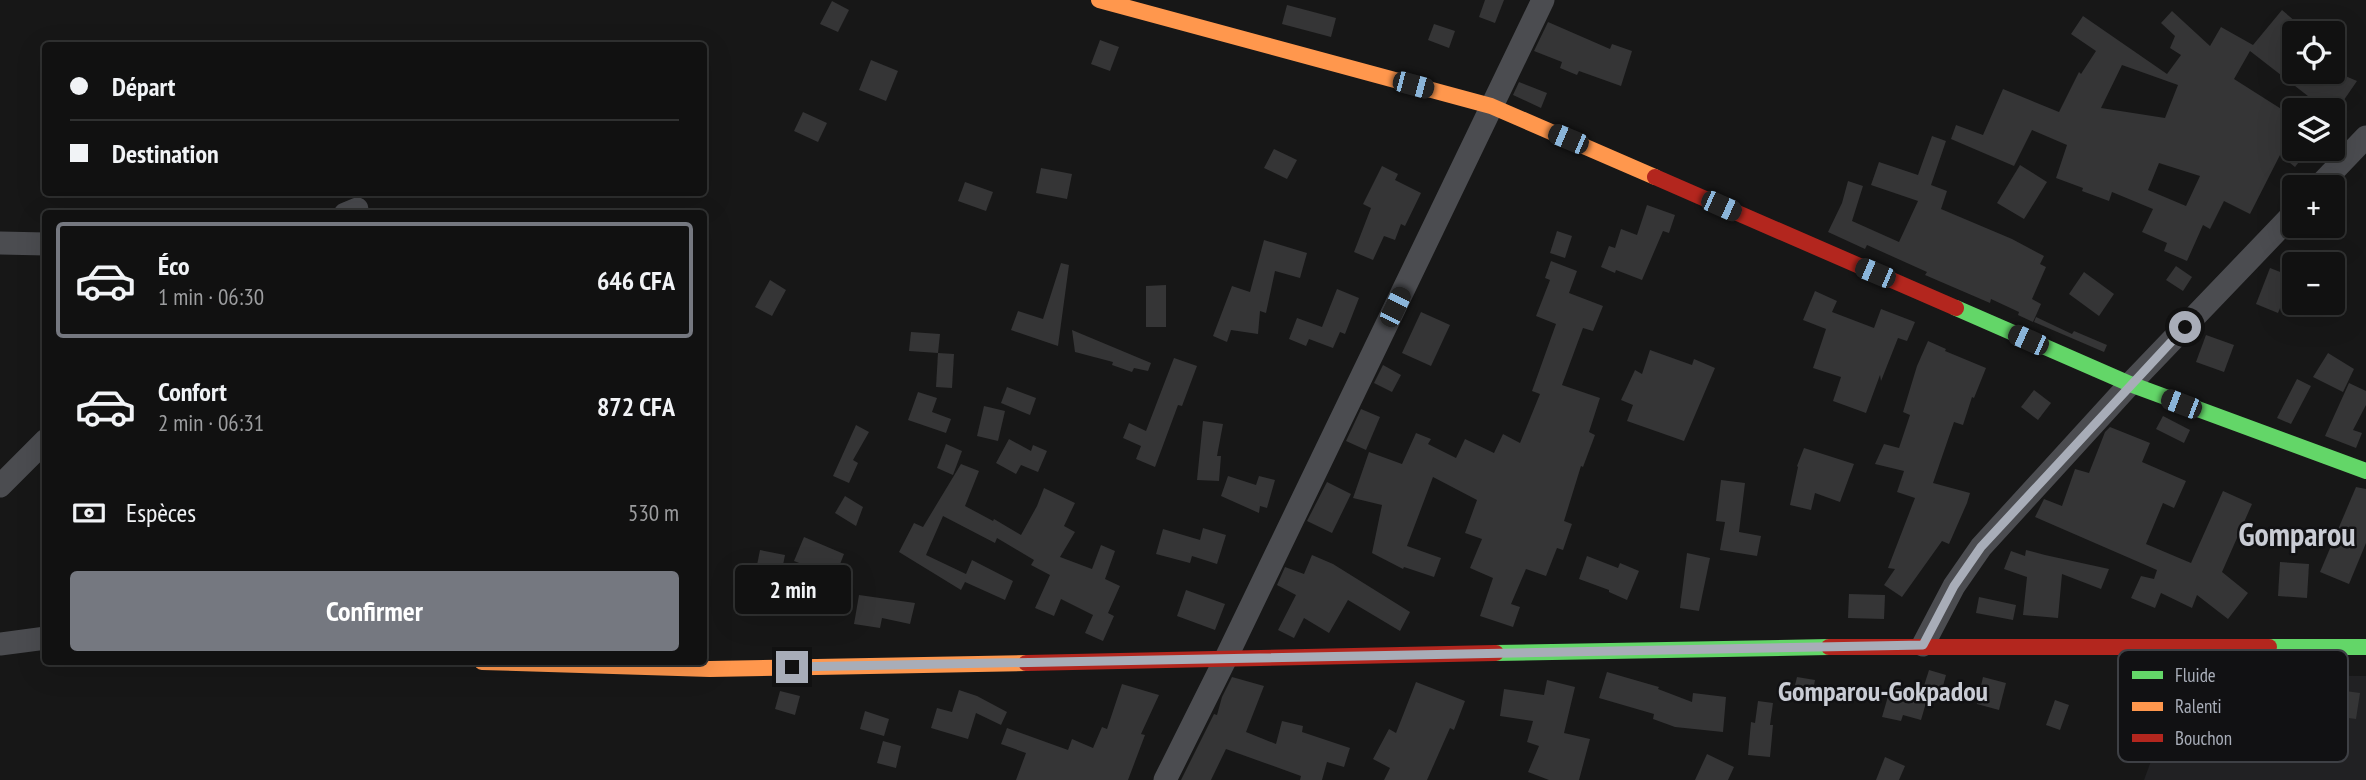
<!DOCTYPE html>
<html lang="fr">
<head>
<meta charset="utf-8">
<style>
  :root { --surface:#111; --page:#1e1f1f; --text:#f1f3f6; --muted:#9c9d9f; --line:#303131; --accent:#757880 }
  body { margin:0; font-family:"PT Sans Narrow",sans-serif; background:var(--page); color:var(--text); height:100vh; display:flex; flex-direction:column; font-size:26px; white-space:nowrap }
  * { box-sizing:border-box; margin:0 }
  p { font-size:23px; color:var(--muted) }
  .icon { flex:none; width:38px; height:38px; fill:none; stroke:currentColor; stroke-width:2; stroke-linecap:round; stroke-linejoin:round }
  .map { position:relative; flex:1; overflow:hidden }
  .details { position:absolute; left:42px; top:210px; width:665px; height:455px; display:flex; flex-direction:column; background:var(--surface); border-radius:7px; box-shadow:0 7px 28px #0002,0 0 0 2px var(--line) }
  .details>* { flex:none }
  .top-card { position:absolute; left:42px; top:42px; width:665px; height:154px; border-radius:7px; box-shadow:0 7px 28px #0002,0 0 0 2px var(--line); display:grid; align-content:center; height:154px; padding:0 28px; background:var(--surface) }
  .fabs { position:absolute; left:2282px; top:21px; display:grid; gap:14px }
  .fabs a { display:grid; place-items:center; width:63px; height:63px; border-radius:7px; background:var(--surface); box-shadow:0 7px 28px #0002,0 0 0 2px var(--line); font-size:35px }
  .end { position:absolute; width:32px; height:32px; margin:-16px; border:9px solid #a8adb8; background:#111; box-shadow:0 0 0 4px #111 }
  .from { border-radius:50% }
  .bubble { position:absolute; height:49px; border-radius:7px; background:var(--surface); box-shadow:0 7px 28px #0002,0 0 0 2px var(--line); font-size:23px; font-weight:600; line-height:49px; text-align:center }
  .car { position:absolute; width:21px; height:42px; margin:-21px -10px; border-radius:9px; box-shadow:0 0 5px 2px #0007; background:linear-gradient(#222 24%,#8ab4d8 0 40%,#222 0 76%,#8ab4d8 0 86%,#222 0) }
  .top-card b { display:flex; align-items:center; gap:24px; height:66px; font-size:26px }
  .top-card b+b { border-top:2px solid var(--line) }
  .top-card i { width:18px; height:18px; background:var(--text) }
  ul { padding:12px 0 0; list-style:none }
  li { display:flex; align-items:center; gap:21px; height:116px; margin:0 14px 10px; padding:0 14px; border:4px solid transparent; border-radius:7px }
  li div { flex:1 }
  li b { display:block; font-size:26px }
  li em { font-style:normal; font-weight:600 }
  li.on { border-color:var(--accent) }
  li>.icon { width:63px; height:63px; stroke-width:1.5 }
  .pay { display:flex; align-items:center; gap:18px; height:77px; padding:0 28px; font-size:26px }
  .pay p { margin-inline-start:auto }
  .cta { display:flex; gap:14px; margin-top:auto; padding:14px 28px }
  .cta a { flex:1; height:80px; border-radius:7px; background:var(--accent); color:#fff; font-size:28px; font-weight:600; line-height:80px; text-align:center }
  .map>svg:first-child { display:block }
  .built { fill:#212123 }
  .building { fill:#353536; fill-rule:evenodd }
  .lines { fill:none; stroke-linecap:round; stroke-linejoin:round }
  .street { stroke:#4b4c50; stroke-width:23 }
  .fast { stroke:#63d668; stroke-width:16 }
  .slow { stroke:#ff974d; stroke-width:16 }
  .jam { stroke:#b3261e; stroke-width:16 }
  .route { stroke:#a8adb8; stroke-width:9 }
  .labels { text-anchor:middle; stroke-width:5; stroke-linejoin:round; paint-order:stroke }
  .quarter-label { font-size:28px; font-weight:bold; fill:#c9ccd4; stroke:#111113 }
  .district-label { font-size:32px; font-weight:bold; fill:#c9ccd4; stroke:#111113 }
  .key { fill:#111113; stroke:#3e4045; stroke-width:2 }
  .key-label { font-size:19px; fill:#a8adb8 }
</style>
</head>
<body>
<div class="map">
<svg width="2366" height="780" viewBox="0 0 2366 780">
  <rect width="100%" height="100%" fill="#171717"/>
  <path class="built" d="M2183 674 2366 676V780H2144Z"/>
  <g class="building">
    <path d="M1485 0H1504L1495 23 1479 17Z"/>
    <path d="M832 1 849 10 838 32 820 24Z"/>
    <path d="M1287 5 1336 18 1331 37 1282 24Z"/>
    <path d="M2282 10 2309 33H2294V72H2336L2357 81 2337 110H2326L2250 51 2234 79 2294 117V149H2309L2295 167 2280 155 2250 214 2224 201 2210 229 2203 225 2187 261 2164 251 2167 243 2142 232 2153 209 2112 192 2109 201 2082 191 2083 188 2056 178 2067 145 2032 130 2014 166 1951 139 1956 125 1983 135 2003 89 2059 112 2079 72 2081 74 2096 51 2071 34 2083 16 2167 74 2181 55 2170 48 2175 36 2161 23 2172 11 2210 46 2221 27 2253 45ZM2122 65 2178 85 2165 118 2101 108ZM2159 163 2200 176 2186 206 2148 190Z"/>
    <path d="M1548 22 1610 49 1612 44 1632 51 1621 86 1579 71 1577 75 1560 68 1562 62 1534 51Z"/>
    <path d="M1434 24 1455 31 1449 48 1428 40Z"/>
    <path d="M1100 40 1119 47 1110 71 1091 64Z"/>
    <path d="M871 60 898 71 886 101 859 90Z"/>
    <path d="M1519 82 1547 93 1541 108 1513 95Z"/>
    <path d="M803 112 827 123 818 142 794 131Z"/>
    <path d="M1932 136 1946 141 1931 185 1947 191 1941 209 2012 239 2044 256 2040 264 2046 267 2032 299 2041 304 2033 322 2018 315 2019 312 1991 299 1990 303 1925 275 1927 272 1867 245 1865 249 1828 232 1842 203 1848 181 1863 186 1852 221 1899 242 1918 201 1871 185 1879 162 1918 175Z"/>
    <path d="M1274 149 1297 160 1287 179 1264 168Z"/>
    <path d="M2020 165 2047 182 2024 219 1997 203Z"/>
    <path d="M1382 166 1398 174 1395 180 1421 193 1405 226 1401 224 1395 240 1384 236 1373 260 1354 252 1371 208 1363 204Z"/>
    <path d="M1041 168 1072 174 1067 199 1036 193Z"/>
    <path d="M965 182 993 192 986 211 958 201Z"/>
    <path d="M1647 205 1675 215 1669 233 1663 231 1642 280 1616 270 1615 273 1601 267 1609 246 1615 248 1621 229 1637 235Z"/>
    <path d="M1557 231 1572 236 1565 258 1550 253Z"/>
    <path d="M1264 240 1307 253 1300 278 1275 271 1266 313 1260 311 1258 334 1231 330 1227 342 1213 336 1232 286 1250 292Z"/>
    <path d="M1551 261 1577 271 1569 293 1603 306 1593 331 1583 328 1562 385 1600 398 1589 432 1595 435 1583 467 1581 466 1564 521 1572 524 1563 550 1557 548 1546 576 1526 569 1511 604 1520 607 1513 627 1480 616 1493 578 1470 568 1482 539 1465 533 1477 500 1433 477 1407 546 1441 558 1434 577 1404 567 1403 569 1372 553 1382 505 1353 498 1369 452 1402 464 1416 433 1431 439 1428 444 1456 458 1465 439 1494 453 1503 434 1520 443 1540 394 1532 391 1556 324 1536 316 1550 280 1545 278Z"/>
    <path d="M1061 263 1069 265 1058 346 1011 330 1018 311 1043 319Z"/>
    <path d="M2176 266 2192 277 2183 291 2166 280Z"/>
    <path d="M2270 268 2293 277 2278 313 2256 304Z"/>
    <path d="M2084 272 2114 294 2099 316 2069 294Z"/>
    <path d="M770 280 786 290 772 316 755 307Z"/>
    <path d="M1166 285V327H1146V286Z"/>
    <path d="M1337 289 1359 298 1345 334 1340 332 1333 348 1309 339 1306 346 1289 339 1297 318 1322 327Z"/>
    <path d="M1815 291 1837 301 1832 312 1874 328 1881 309 1915 322 1907 341 1898 338 1881 381 1880 375 1866 413 1833 401 1841 377 1813 368 1826 329 1803 320Z"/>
    <path d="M1421 312 1450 325 1431 366 1402 353Z"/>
    <path d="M2036 317 2072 334 2074 331 2107 345 2104 352 2034 322Z"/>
    <path d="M1072 330 1151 363 1148 371 1134 368 1132 372 1112 365 1113 362 1075 352Z"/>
    <path d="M911 332 940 334 938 353 909 351Z"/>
    <path d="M2206 335 2234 345 2224 372 2196 362Z"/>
    <path d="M1928 341 1946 349 1945 351 1986 368 1974 398 1972 397 1963 425 1954 422 1933 483 1970 493 1967 503 1949 544 1942 541 1902 597 1884 585 1895 569 1888 568 1915 498 1897 492 1904 471 1875 464 1884 444 1899 448 1910 415 1903 412 1917 366Z"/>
    <path d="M1650 350 1692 365 1694 359 1715 368 1684 441 1627 421 1633 405 1621 400 1635 370 1642 374Z"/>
    <path d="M938 353 954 354 952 388 936 387Z"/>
    <path d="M2328 353 2354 369 2343 392 2313 377Z"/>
    <path d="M1174 358 1197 366 1182 406 1178 405 1155 467 1136 459 1141 446 1123 438 1129 423 1146 431Z"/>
    <path d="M1383 365 1401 375 1392 392 1374 383Z"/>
    <path d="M2297 379 2311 386 2291 424 2277 418Z"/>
    <path d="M2349 383 2366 391V405L2353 430 2362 433 2356 448 2325 436Z"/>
    <path d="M1007 387 1036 398 1030 415 1001 403Z"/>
    <path d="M2034 390 2051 403 2038 420 2021 407Z"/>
    <path d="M918 392 937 398 932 412 951 419 946 433 908 420Z"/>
    <path d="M984 406 1005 411 998 441 977 436Z"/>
    <path d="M1361 409 1380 417 1366 450 1346 441Z"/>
    <path d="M2163 416 2190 430 2184 443 2156 429Z"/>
    <path d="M1203 421 1223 424 1217 456H1221L1219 481 1197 480Z"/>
    <path d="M856 425 869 432 853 460 858 463 849 483 833 476Z"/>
    <path d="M2110 427 2150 443 2142 462 2186 481 2174 508 2163 503 2146 544 2191 563 2223 491 2252 504 2222 572 2248 593 2228 619 2197 595 2192 608 2161 593 2155 608 2131 598 2141 576 2154 579 2157 570 2035 517 2044 499 2062 506 2075 469 2089 473 2105 432Z"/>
    <path d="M1009 439 1031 451 1033 445 1047 451 1038 472 1021 465 1016 474 996 463Z"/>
    <path d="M946 444 962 451 953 475 937 468Z"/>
    <path d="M1804 448 1854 464 1840 502 1815 493 1811 510 1790 505 1798 467 1797 466Z"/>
    <path d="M961 464 979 471 965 506 993 521 994 519 1021 535 1037 506 1044 488 1075 503 1064 526 1075 532 1060 557 1092 569 1101 545 1115 551 1105 579 1120 586 1108 613 1114 616 1103 641 1085 633 1093 615 1061 599 1054 616 1035 608 1050 575 1031 565 1034 560 997 538 995 543 943 516 926 555 966 574 972 560 1013 581 1005 600 965 582 961 590 899 552 914 523 923 527Z"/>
    <path d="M1228 476 1256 485 1259 476 1275 480 1267 508 1260 506 1259 513 1221 496Z"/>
    <path d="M1721 480 1745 483 1739 532 1761 536 1757 556 1720 550 1725 522 1716 521Z"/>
    <path d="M1327 482 1351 494 1332 533 1307 521Z"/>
    <path d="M2356 487 2366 489V543L2349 584 2320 572Z"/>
    <path d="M845 496 863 507 856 526 835 513Z"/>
    <path d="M1203 528 1226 535 1217 564 1192 556 1190 563 1156 554 1163 529 1200 540Z"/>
    <path d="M804 537 844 554 835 577 794 561Z"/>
    <path d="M760 550 785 555 774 610 749 606Z"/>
    <path d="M2026 550 2045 555 2109 569 2101 589 2062 574 2058 618 2023 615 2027 577 2004 569 2011 551 2025 556Z"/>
    <path d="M1687 553 1710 558 1699 611 1680 608Z"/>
    <path d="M1312 555 1333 564 1410 612 1400 631 1348 600 1329 633 1304 618 1294 638 1278 630 1296 595 1277 585 1285 567 1304 574Z"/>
    <path d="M1587 556 1618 568 1620 563 1639 571 1627 600 1609 592V590L1579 579Z"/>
    <path d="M2280 562 2309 564 2307 598 2278 596Z"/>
    <path d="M1186 590 1225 604 1215 630 1177 616Z"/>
    <path d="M1849 594 1885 595 1884 619 1848 618Z"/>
    <path d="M859 595 915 603 910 624 882 618 880 628 854 624Z"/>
    <path d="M1979 597 2016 605 2013 620 1976 613Z"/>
    <path d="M2164 669 2264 684V680L2360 693 2356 719 2250 705 2249 711 2160 699Z"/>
    <path d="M1929 670 1946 675 1940 697 1922 692Z"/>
    <path d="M1607 672 1659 687 1658 689 1692 702 1693 693 1726 697 1723 732 1675 727 1653 719 1654 714 1599 698Z"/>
    <path d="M1232 677 1264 686 1246 732 1276 744 1282 721 1303 726 1302 732 1350 748 1344 767 1327 762 1322 780H1300L1301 776 1226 749 1211 780H1181L1214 714 1217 715 1222 697Z"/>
    <path d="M1797 677 1815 680 1811 702 1792 698Z"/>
    <path d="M1983 677 2006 683 1999 710 1977 704Z"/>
    <path d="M1547 680 1575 687 1564 733 1590 739 1579 780H1549L1528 772 1539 746 1527 742 1533 721 1500 716 1504 689 1544 695Z"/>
    <path d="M1416 682 1465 701 1454 730 1450 728 1427 780H1384L1390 768 1373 759 1389 729 1396 733Z"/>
    <path d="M1122 684 1159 695 1141 734 1145 735 1128 780H1016L1026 753 1001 744 1007 728 1068 750 1072 739 1093 748 1102 727 1107 729Z"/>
    <path d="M1891 686 1928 696 1921 720 1903 715 1901 721 1882 717Z"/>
    <path d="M959 690 977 696 1007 712 1001 725 976 713 968 739 931 728 937 708 952 712Z"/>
    <path d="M780 691 800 696 795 715 775 709Z"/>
    <path d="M2055 700 2069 705 2060 730 2046 725Z"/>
    <path d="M1758 701 1773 703 1770 725H1773L1770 757 1748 755 1751 722 1755 723Z"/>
    <path d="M865 711 889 719 884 736 860 729Z"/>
    <path d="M883 741 901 746 896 768 877 763Z"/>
    <path d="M1707 754 1734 767 1728 780H1695Z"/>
    <path d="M1885 757 1905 766 1899 780H1876Z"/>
  </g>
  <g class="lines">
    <g class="street">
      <path d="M2318 187 2366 137"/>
      <path d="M345 214 357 209"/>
      <path d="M0 243 46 244"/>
      <path d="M0 486 46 440"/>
      <path d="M0 644 46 638"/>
      <path d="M1923 645 1954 586 1981 547 2130 384 2294 213"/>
      <path d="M1165 780 1226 658 1543 0"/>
    </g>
    <g class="fast">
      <path d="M1956 308 2130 384 2366 471"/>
      <path d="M2269 647H2366"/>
      <path d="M1496 653 1829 647"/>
    </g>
    <g class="slow">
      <path d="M1099 0 1491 106 1655 177"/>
      <path d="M482 662 710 669 1026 663"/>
    </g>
    <g class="jam">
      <path d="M1655 177 1956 308"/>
      <path d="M1829 647H2269"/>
      <path d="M1026 663 1496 653"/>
    </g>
  </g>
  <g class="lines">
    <path class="route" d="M792 667 1923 645 1954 586 1981 547 2185 327"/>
  </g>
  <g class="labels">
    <g class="quarter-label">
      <text x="1883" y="701">Gomparou-Gokpadou</text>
    </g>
    <g class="district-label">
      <text x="2297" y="546">Gomparou</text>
    </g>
  </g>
  <rect x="2118" y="650" width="230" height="112" rx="10" class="key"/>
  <rect x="2132" y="671" width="31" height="8" fill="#63d668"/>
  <rect x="2132" y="702" width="31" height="9" fill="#ff974d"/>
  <rect x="2132" y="734" width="31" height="8" fill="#b3261e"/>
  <g class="key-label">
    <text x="2175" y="682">Fluide</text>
    <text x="2175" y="713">Ralenti</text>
    <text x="2175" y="745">Bouchon</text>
  </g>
</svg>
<div class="fabs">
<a><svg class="icon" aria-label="locate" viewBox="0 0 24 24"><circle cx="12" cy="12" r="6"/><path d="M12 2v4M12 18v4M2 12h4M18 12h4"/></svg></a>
<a><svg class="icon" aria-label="layers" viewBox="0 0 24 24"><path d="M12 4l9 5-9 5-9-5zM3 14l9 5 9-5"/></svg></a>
<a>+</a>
<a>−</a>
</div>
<i class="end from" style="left:2185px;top:327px"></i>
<i class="end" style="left:792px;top:667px"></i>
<div class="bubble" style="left:735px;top:565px;width:116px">2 min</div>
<i class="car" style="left:1413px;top:85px;rotate:105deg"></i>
<i class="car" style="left:1568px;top:139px;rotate:293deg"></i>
<i class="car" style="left:1721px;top:206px;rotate:114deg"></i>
<i class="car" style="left:1875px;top:273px;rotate:293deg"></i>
<i class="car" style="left:1395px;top:307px;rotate:26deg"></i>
<i class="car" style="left:2028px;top:340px;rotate:294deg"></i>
<i class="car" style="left:2181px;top:404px;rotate:291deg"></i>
<div class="top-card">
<b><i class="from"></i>Départ</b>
<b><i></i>Destination</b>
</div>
<section class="details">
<ul>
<li class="on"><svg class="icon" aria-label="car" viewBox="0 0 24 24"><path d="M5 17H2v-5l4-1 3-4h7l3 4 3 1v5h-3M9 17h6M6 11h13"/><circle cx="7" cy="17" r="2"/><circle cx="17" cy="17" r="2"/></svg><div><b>Éco</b><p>1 min · 06:30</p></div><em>646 CFA</em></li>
<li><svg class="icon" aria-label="car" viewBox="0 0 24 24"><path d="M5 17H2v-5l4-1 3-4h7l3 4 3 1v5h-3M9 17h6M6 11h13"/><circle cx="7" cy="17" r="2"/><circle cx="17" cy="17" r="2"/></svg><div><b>Confort</b><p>2 min · 06:31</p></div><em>872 CFA</em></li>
</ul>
<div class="pay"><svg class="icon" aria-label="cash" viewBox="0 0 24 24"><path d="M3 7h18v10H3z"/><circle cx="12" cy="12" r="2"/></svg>Espèces<p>530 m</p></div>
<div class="cta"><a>Confirmer</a></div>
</section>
</div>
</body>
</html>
